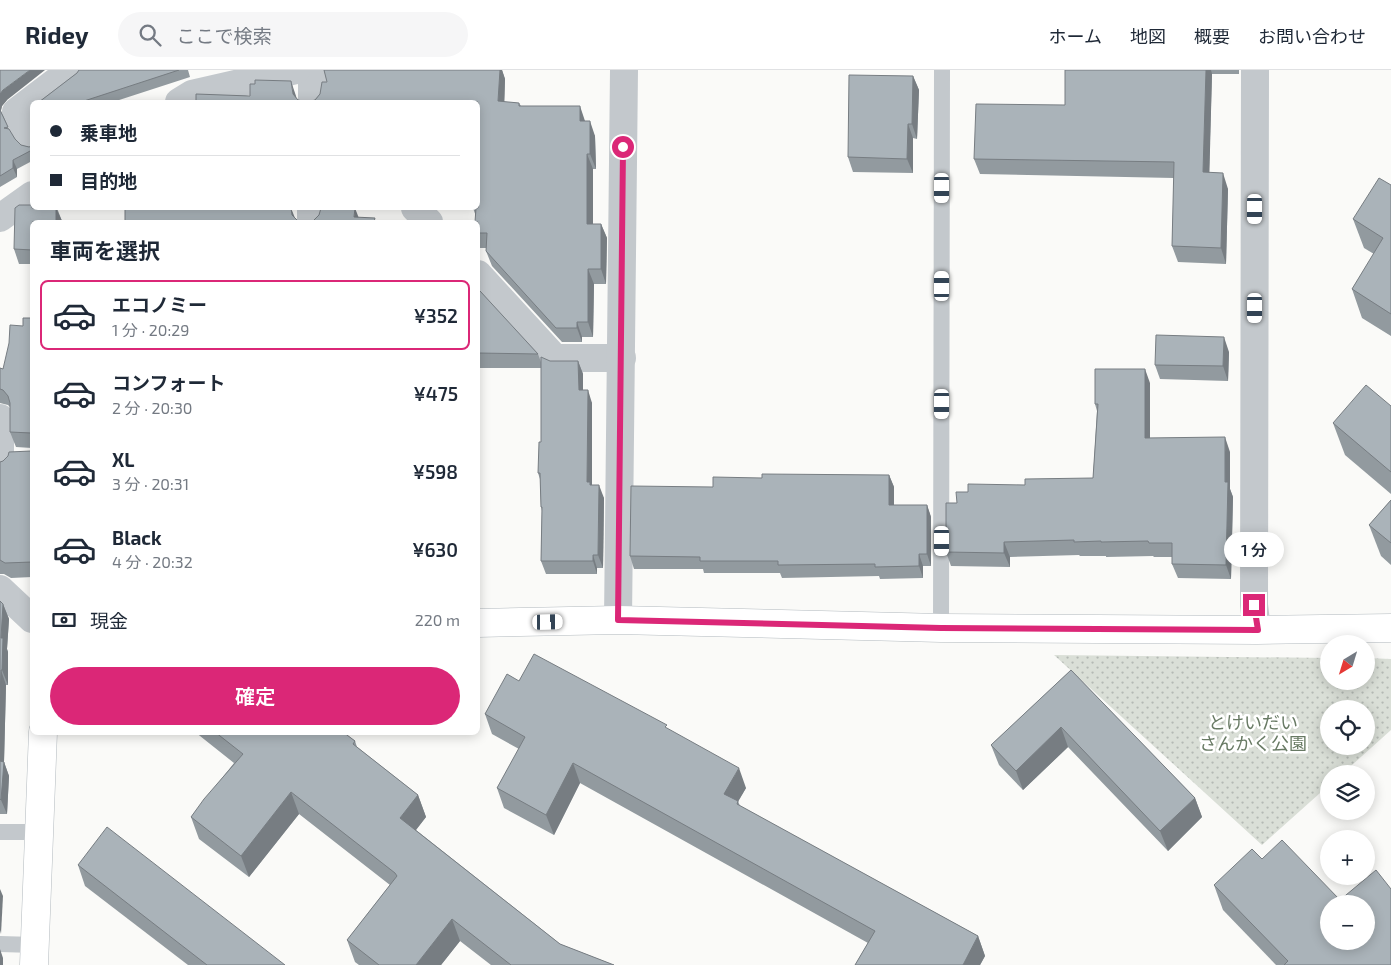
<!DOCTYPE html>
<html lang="ja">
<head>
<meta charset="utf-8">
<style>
  :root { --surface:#fff; --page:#f6f6f7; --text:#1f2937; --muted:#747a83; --line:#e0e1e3; --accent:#db2777 }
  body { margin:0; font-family:"Exo 2","Noto Sans JP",sans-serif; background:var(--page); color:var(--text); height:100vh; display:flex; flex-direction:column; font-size:19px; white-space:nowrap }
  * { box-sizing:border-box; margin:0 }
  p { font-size:16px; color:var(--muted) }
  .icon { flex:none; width:28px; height:28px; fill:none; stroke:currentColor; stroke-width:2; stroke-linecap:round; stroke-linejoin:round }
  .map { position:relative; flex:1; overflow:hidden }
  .details { position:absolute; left:30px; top:150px; width:450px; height:515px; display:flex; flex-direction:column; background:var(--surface); border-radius:8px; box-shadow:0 2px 12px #0003 }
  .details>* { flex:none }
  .banner { position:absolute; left:30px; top:30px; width:450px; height:110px; border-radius:8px; box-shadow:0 2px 12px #0003; display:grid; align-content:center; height:110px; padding:0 20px; background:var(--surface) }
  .needle { width:32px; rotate:218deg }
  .fabs { position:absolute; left:1320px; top:565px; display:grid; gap:10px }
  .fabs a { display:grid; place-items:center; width:55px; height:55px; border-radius:50%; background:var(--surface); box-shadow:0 2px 12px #0003; font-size:25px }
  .end { position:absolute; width:22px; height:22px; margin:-11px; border:6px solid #db2777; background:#fff; box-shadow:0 0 0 2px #fff }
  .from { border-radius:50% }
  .bubble { position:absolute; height:35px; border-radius:18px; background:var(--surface); box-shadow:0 2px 12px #0003; font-size:16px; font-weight:600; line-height:35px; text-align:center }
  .car { position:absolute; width:15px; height:30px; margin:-15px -8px; border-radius:6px; box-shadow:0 0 4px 1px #0007; background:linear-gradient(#fff 24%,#345 0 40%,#fff 0 76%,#345 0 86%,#fff 0) }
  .banner b { display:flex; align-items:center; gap:18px; height:48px; font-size:19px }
  .banner b+b { border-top:1px solid var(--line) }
  .banner i { width:12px; height:12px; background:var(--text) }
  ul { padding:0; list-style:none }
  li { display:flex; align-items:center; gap:15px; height:70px; margin:0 10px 8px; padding:0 10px; border:2px solid transparent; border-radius:8px }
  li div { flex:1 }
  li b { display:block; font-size:19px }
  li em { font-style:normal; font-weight:600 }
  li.on { border-color:var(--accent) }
  li>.icon { width:45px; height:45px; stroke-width:1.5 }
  h2 { padding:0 20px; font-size:22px; line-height:60px }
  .pay { display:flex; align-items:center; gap:12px; height:55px; padding:0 20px; font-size:19px }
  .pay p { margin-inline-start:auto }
  .button { display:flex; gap:10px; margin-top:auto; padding:10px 20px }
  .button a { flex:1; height:58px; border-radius:30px; background:var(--accent); color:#fff; font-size:20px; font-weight:600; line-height:58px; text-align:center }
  header { display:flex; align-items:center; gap:30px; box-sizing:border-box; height:70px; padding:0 25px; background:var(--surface); border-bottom:1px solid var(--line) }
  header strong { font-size:24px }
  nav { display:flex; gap:28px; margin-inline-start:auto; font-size:18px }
  .search { width:350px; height:45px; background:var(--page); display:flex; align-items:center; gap:12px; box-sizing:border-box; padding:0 18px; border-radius:28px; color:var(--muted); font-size:19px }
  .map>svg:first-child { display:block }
  .park { fill:url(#park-dots); fill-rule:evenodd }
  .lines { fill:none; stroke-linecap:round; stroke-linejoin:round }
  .secondary-casing { stroke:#b3babf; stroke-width:29 }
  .lane { stroke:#c3c8cc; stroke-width:16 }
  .street { stroke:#c3c8cc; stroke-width:28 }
  .secondary { stroke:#fff; stroke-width:28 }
  .wall { fill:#929a9f }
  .shaded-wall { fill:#777d82 }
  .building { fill:#aab3b9; stroke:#777d82; fill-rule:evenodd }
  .route { stroke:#db2777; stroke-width:6 }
  .labels { text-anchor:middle; stroke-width:5; stroke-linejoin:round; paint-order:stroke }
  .park-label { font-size:18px; fill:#687a64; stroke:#fff }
</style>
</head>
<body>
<header>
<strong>Ridey</strong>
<div class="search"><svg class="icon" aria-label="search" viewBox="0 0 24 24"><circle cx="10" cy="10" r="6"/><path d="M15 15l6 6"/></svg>ここで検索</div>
<nav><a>ホーム</a><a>地図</a><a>概要</a><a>お問い合わせ</a></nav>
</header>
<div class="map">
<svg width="1391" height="895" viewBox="0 0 1391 895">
  <defs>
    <pattern id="park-dots" width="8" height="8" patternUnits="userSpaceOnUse" patternTransform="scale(1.25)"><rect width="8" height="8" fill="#dadfd7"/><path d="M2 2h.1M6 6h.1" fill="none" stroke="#b4b9b4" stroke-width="1.8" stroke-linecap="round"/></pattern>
  </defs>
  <rect width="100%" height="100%" fill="#fafaf8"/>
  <path class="park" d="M1054 585 1329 588V611H1366V588L1391 589V660L1342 704H1329V715L1262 775ZM1329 639H1366V676H1329Z"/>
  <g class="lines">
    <g class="secondary-casing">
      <g id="secondary">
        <path d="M478 553 618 550 941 558 1257 560 1391 558"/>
        <path d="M34 895 43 662"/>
      </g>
    </g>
    <g class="lane">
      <path d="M941 558 942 0"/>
      <path d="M0 762H39"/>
      <path d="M0 874 34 875"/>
    </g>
    <g class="street">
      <path d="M312 0V32"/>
      <path d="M1255 0 1254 535 1257 560"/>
      <path d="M179 32 192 24 296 0"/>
      <path d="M32 71 16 42 71 0"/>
      <path d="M415 138 429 152"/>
      <path d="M0 148 32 125"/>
      <path d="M311 152V138"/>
      <path d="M478 204 555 288H622"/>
      <path d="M0 348V393"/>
      <path d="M0 519 32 549"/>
      <path d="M618 550 624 0"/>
    </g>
    <use href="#secondary" class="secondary"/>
  </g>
  <g class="wall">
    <path d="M0 0 7 30 2 36 1 41 9 59 15 69 21 75 29 77 32 76V91L17 99V107L0 117Z"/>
    <path d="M79 0H188L190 7 113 32H39L77 3Z"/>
    <path d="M324 0H502L505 9 504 32 519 33 521 36 585 51 595 66 596 99H593V154H601L607 168 606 214H594L593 267H582V272H562L492 196 486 181V178H480L478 171V152L473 138H478V32L315 30 320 24 327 12Z"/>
    <path d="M1065 0H1239V4H1212L1209 102 1228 119 1226 194 1178 192 1172 176 1174 108 980 104 974 89 1065 35Z"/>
    <path d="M913 6 919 20 917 69 913 68V103L853 102 848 87Z"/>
    <path d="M1391 115V266L1362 248 1352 219 1374 184 1364 178 1353 149Z"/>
    <path d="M32 138H57L62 151V152H32V194H19L14 179Z"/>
    <path d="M478 221 538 284 541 292 550 291H578L583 304V320L592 333V415L604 428 603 498H597V504H546L541 491 542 441 541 437 540 409 538 403 541 372V298H478Z"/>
    <path d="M32 248V378L16 377 10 362V337L8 335 0 333V298L3 299 23 256Z"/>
    <path d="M1229 282 1228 311 1160 309 1155 295Z"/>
    <path d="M1150 313V368L1230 382V419L1233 427 1231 509 1178 508 1172 494V487H1154L1153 486 1106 487V486H1080L1079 485 1010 487V497L951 496 946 482 957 433 968 422 1025 415 1093 408 1097 341 1095 334Z"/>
    <path d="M1391 336V424L1345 385 1333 353Z"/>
    <path d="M32 380V507L11 508 4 504H0V392L31 381Z"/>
    <path d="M889 405 894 417V435H927L931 447V496H923V508L880 509 879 506 782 508 780 503H704L703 499H634L630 486 713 417 762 408Z"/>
    <path d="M1391 430V495L1381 486 1369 455Z"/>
    <path d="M0 531 3 534 9 549 7 579 8 582V615H6L4 692 9 706 7 744H0Z"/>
    <path d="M1071 600 1195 728 1202 747 1168 781 1068 677 1023 720 999 695 991 675Z"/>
    <path d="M519 611 668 659 746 718 738 731 740 736 978 866 985 886 980 895H855L868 873 580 713 554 765 504 738 497 718 519 679 492 664 485 644Z"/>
    <path d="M195 662H343L355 671 357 677 418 725 426 747 416 760 560 874 614 895H491L460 871 441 895H359L355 892 347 870 390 815 299 744 249 807 199 769 191 747 234 693Z"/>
    <path d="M1262 789 1391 895H1276L1223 840 1214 815Z"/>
    <path d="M78 795 285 895H188L85 816Z"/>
  </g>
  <g class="shaded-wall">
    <path d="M30 0H45L7 30 2 36 0 43V24L3 20Z"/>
    <path d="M500 0H502L505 9 504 46 498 31Z"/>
    <path d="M1206 0H1211L1212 4 1209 118 1203 102Z"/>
    <path d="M913 6 919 20 917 69 912 54Z"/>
    <path d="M291 11 296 26 297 32 293 24Z"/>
    <path d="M580 36 585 51V66L580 51Z"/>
    <path d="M590 51 595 66 596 99 590 84Z"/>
    <path d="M908 54 913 68V103L907 89Z"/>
    <path d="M587 84 593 99V169L587 154Z"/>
    <path d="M13 90 17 99V107L13 98Z"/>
    <path d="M1223 103 1228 119 1226 194 1221 178Z"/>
    <path d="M56 138 62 151V152H56Z"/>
    <path d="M291 138 295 148 292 145Z"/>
    <path d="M355 138 360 151 354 147Z"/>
    <path d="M601 154 607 168 606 214 601 199Z"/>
    <path d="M588 199 594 214 593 267 588 252Z"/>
    <path d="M577 252 582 267V272L577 258Z"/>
    <path d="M1224 267 1229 282 1228 311 1223 296Z"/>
    <path d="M578 291 583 304V333L579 320Z"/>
    <path d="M1145 299 1150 313V382L1145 368Z"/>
    <path d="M588 320 592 333V418L587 412Z"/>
    <path d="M1225 367 1230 382V419L1233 427 1231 509 1226 495Z"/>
    <path d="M889 405 894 417V447L889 435Z"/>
    <path d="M599 415 604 428 603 498 598 485Z"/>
    <path d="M927 435 931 447V496L927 484Z"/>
    <path d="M1004 472 1010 487V497L1004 483Z"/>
    <path d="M919 484 923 496V508L919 496Z"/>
    <path d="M593 485 597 498V504L593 491Z"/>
    <path d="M3 534 9 549 7 579 8 582V615L2 600 1 568Z"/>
    <path d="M1 600 6 615 4 692 9 706 7 744 1 730 0 697V628Z"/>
    <path d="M1061 657 1068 677 1023 720 1016 701Z"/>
    <path d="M573 693 580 713 554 765 546 745Z"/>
    <path d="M739 698 746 718 731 744 724 724Z"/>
    <path d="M291 722 299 744 249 807 241 786Z"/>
    <path d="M418 725 426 747 408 770 400 748Z"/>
    <path d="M1195 728 1202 747 1168 781 1160 761Z"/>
    <path d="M0 819 3 826 1 864 0 860Z"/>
    <path d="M452 849 460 871 441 895H416Z"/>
    <path d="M978 866 985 886 980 895H963Z"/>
    <path d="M0 879 3 888V895H0Z"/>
  </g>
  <g class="building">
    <path d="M0 0H30L3 20 0 24Z"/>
    <path d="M79 0H179L81 32H39L77 3Z"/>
    <path d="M324 0H500L498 31 519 33V36H580V51H590V84H587V154H601V199H588V252H577V258H556L486 181 487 163H478V152H475L476 138H478V32H308L315 30 320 24 322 12H327Z"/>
    <path d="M1065 0H1206L1203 102 1223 103 1221 178 1172 176 1174 92 974 89 976 34 1065 35Z"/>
    <path d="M849 5 913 6 912 54H908L907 89 848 87Z"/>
    <path d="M255 10 291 11 293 24 298 30 306 32H196V24L250 26V14H255Z"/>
    <path d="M0 40 8 57 4 58 9 59 15 69 21 75 29 77 32 76V80L13 90V98L0 106Z"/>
    <path d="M1379 108 1391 115V244L1352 219 1383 168 1353 149Z"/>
    <path d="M19 135H32V138H56V152H32V180L14 179 15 138Z"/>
    <path d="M125 138H291L292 145 298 151 304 152H125Z"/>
    <path d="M321 138H355L354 147 375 148 374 152H306L313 151 319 145Z"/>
    <path d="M478 221H480L538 284 478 283Z"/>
    <path d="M23 248H32V365L31 363 10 362V333L8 326 3 320 0 319V298L3 299 9 273 10 255 23 256Z"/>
    <path d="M1156 265 1224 267 1223 296 1155 295Z"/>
    <path d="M541 287 550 291H578L579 320H588L587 412H590V415H599L598 485H593V491H541L542 437H541L540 403H538L539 372H541Z"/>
    <path d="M1095 299H1145V368L1225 367V412H1228L1226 495 1172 494V473H1149L1148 471 1101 472V471L1074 472V470L1004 472V483L946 482V433H957L956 422H968V414L1025 415V409L1093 408 1098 334H1095Z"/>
    <path d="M1366 315 1391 336V402L1333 353Z"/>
    <path d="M32 380V492L5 493 0 490V392L3 391 8 386 9 382 31 381Z"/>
    <path d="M762 404 889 405V435H927V484H919V496L875 497V494L778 495V491H700V487L630 486 631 416 713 417V407L762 408Z"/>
    <path d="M1391 430V473L1369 455Z"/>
    <path d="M0 531 3 534 1 568H3L2 600H1L0 628Z"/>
    <path d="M534 584 667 655 665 657 739 698 724 724 738 731 737 734 978 866 963 895H855L875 861 573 693 546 745 497 718 525 667 485 644 507 604 519 611Z"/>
    <path d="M1071 600 1195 728 1160 761 1061 657 1016 701 991 675Z"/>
    <path d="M215 662H343L355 671 353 674 418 725 400 748 560 874 614 895H511L452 849 416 895H379L347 870 397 806 395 803 291 722 241 786 191 747 204 729 243 684Z"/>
    <path d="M0 691 4 692 1 730 0 729Z"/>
    <path d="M107 757 285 895H207L78 795Z"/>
    <path d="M1282 770 1340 830 1376 800 1391 819V895H1284L1288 891 1214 815 1252 779 1262 789ZM1329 834H1366V871H1329Z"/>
  </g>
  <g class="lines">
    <path class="route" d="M623 77 618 550 941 558 1258 560 1254 535"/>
  </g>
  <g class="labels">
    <g class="park-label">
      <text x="1253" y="659">とけいだい<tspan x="1253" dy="21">さんかく公園</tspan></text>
    </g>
  </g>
</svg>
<div class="fabs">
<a><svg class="needle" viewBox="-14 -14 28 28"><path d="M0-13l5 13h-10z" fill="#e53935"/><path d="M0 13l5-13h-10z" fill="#747a83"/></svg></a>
<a><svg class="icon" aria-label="locate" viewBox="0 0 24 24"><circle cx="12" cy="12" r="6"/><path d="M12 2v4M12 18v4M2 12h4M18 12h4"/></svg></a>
<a><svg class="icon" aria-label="layers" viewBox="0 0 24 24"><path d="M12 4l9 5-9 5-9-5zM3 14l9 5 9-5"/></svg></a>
<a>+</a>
<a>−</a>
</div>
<i class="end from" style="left:623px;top:77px"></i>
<i class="end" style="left:1254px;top:535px"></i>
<div class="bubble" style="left:1224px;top:462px;width:60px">1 分</div>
<i class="car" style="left:942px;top:118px;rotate:180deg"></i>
<i class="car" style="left:1255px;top:139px;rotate:180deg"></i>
<i class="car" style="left:942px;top:216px;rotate:0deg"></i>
<i class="car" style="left:1255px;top:238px;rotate:180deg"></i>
<i class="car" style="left:942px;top:334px;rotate:180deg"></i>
<i class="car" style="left:942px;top:471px;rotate:180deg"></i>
<i class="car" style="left:548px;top:552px;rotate:89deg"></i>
<div class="banner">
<b><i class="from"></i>乗車地</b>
<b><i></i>目的地</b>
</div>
<section class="details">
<h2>車両を選択</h2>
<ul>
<li class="on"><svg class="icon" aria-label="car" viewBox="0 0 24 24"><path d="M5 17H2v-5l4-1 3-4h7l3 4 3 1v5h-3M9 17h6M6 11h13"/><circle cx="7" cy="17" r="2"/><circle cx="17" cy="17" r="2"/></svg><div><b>エコノミー</b><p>1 分 · 20:29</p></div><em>¥352</em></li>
<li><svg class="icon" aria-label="car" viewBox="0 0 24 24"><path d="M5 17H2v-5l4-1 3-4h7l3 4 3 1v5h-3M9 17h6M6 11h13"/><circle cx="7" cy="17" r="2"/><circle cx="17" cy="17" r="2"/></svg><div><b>コンフォート</b><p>2 分 · 20:30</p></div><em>¥475</em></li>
<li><svg class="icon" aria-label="car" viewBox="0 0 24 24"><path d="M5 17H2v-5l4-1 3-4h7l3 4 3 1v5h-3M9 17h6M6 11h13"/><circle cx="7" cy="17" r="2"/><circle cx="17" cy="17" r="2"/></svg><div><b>XL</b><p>3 分 · 20:31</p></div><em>¥598</em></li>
<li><svg class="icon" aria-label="car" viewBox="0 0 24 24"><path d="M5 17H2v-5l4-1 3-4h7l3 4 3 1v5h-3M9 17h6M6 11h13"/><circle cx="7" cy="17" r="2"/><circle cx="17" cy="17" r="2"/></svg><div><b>Black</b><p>4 分 · 20:32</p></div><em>¥630</em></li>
</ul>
<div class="pay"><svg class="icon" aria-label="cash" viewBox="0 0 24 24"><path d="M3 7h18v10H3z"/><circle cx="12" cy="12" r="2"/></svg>現金<p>220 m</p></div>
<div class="button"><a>確定</a></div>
</section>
</div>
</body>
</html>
